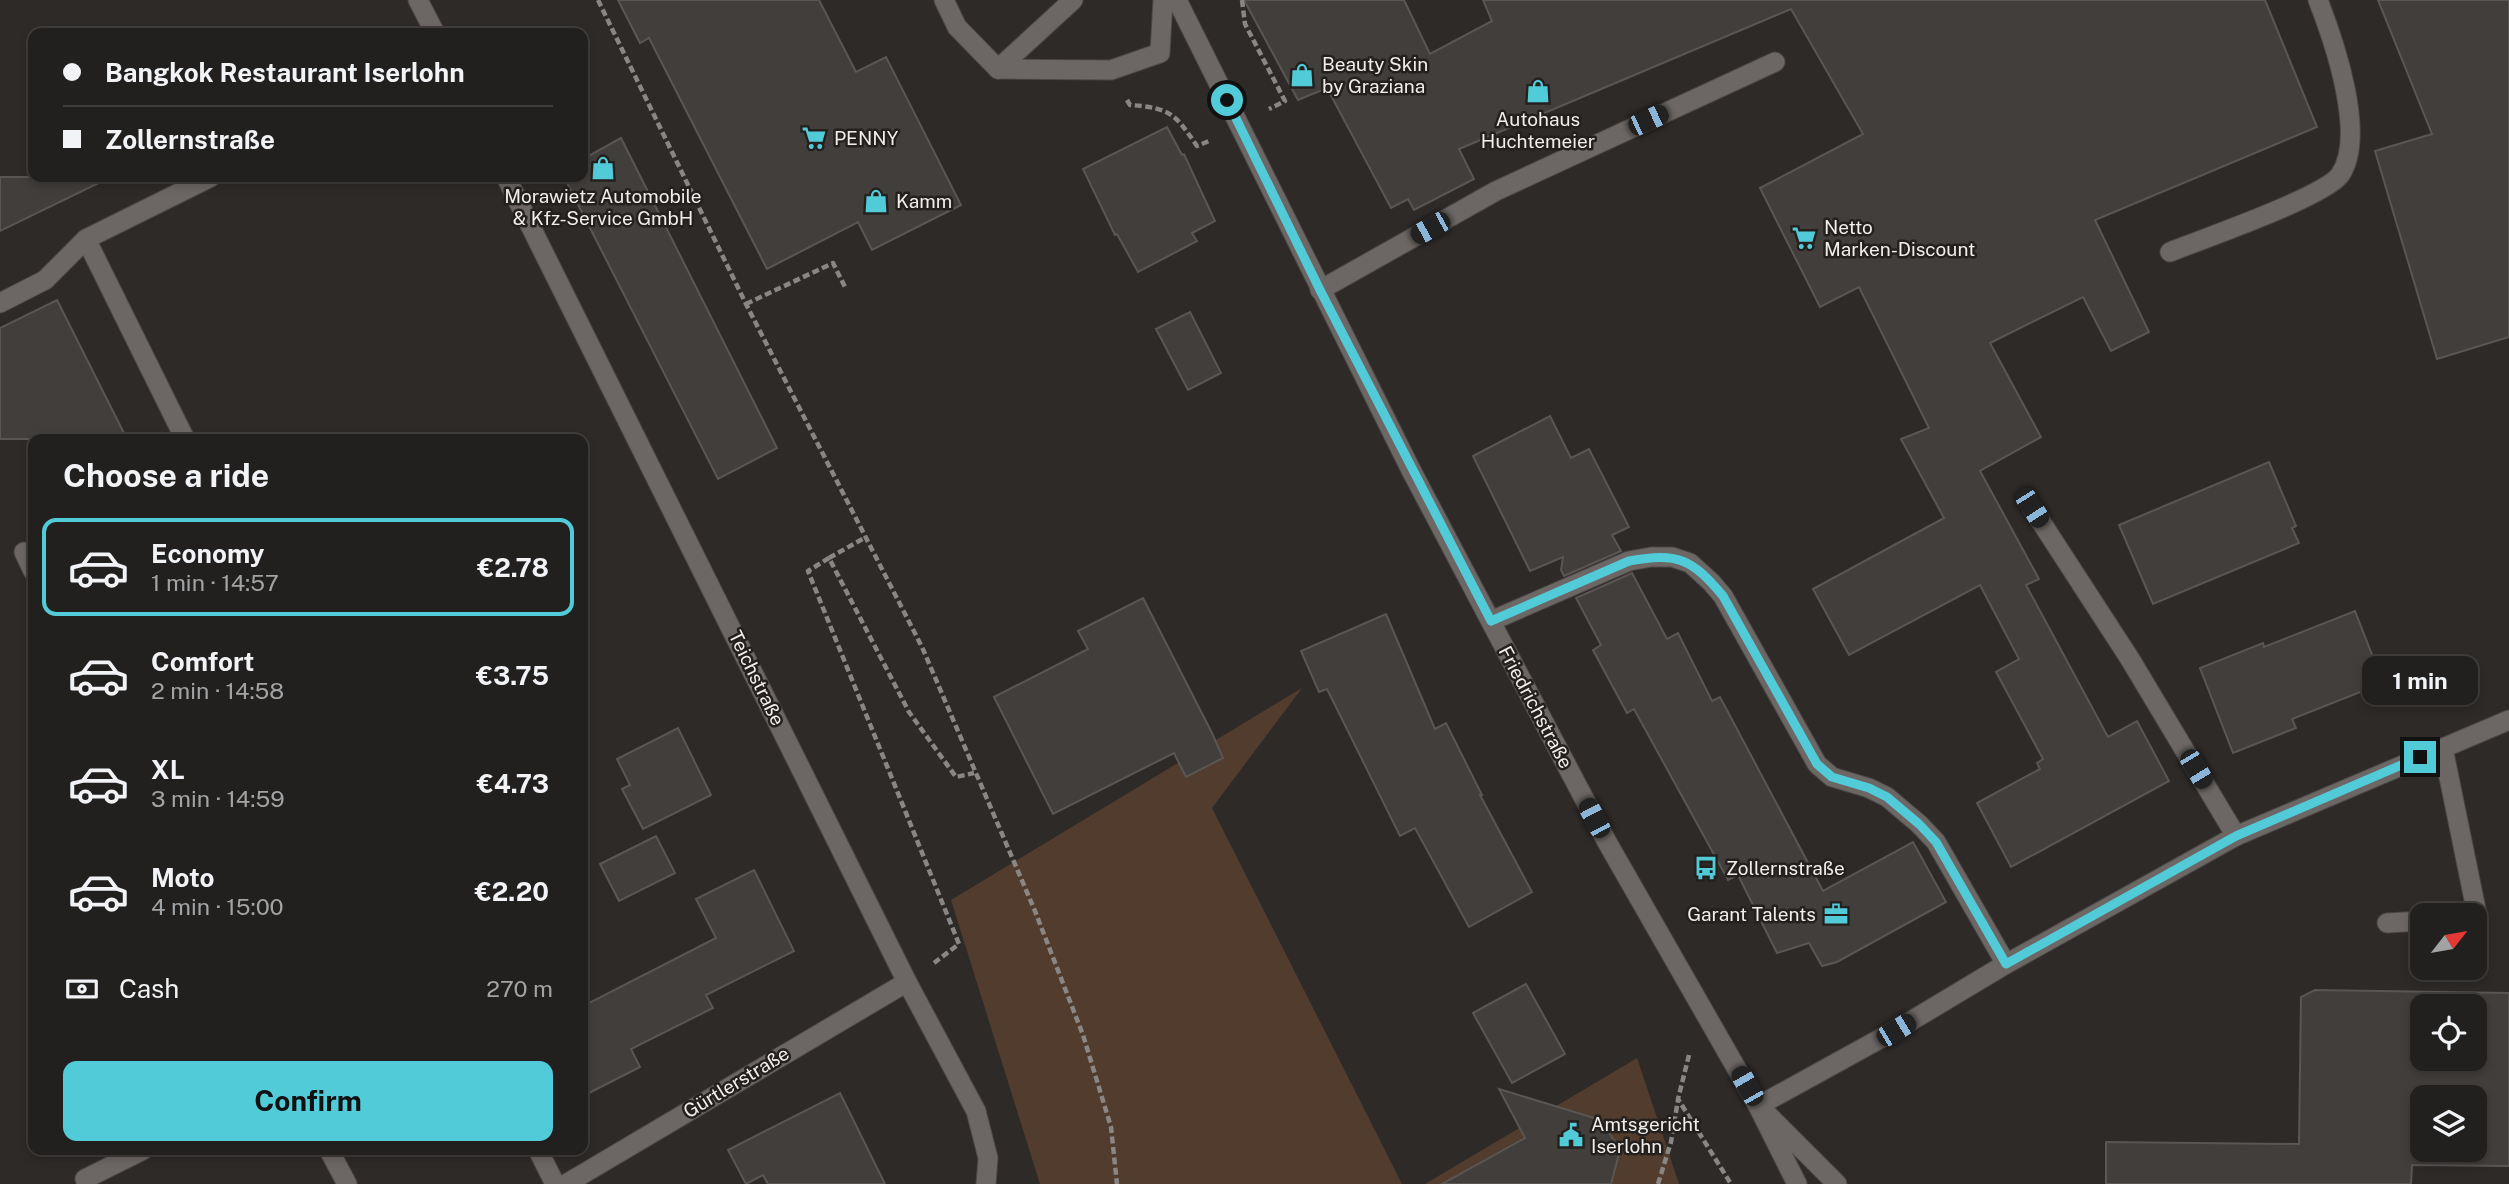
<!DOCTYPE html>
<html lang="en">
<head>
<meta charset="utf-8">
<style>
  :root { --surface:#22201e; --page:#2e2d2b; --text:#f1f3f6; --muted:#a2a3a4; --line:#3f3e3c; --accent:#52cbd9 }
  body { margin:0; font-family:"Public Sans",sans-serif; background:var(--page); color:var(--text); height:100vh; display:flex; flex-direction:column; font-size:26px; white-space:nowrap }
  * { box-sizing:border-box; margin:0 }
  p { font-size:23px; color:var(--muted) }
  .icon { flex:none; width:38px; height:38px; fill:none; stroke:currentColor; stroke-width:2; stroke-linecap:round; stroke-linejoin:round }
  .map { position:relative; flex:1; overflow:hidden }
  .sheet { position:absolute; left:28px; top:434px; width:560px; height:721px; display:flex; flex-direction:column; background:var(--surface); border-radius:14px; box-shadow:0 4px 10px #0003,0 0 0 2px var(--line) }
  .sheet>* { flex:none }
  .top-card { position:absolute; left:28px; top:28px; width:560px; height:154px; border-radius:14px; box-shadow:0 4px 10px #0003,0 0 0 2px var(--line); display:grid; align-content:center; height:154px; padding:0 35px; background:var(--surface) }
  .needle { width:46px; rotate:59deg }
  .tools { position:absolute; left:2410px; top:903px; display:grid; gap:14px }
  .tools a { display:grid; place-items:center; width:77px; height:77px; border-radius:14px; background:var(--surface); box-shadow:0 4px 10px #0003,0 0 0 2px var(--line); font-size:35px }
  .end { position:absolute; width:32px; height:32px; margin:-16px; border:9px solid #52cbd9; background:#111; box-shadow:0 0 0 4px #111 }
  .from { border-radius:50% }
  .bubble { position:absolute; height:49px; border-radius:14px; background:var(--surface); box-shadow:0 4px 10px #0003,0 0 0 2px var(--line); font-size:23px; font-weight:700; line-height:49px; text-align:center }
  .car { position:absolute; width:21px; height:42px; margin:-21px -10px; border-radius:9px; box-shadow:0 0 5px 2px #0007; background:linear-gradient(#222 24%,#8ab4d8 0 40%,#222 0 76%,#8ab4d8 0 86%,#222 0) }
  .top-card b { display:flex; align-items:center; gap:24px; height:66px; font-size:26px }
  .top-card b+b { border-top:2px solid var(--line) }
  .top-card i { width:18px; height:18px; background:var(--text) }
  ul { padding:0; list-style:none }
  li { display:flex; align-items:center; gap:21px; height:98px; margin:0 14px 10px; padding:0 21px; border:4px solid transparent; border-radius:14px }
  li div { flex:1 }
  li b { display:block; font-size:26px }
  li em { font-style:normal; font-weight:700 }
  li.current { border-color:var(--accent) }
  li>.icon { width:63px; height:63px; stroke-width:1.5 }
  h2 { padding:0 35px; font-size:32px; line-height:84px }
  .pay { display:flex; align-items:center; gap:18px; height:77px; padding:0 35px; font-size:26px }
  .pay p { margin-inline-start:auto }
  .cta { display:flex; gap:14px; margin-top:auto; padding:14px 35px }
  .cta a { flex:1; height:80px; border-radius:14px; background:var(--accent); color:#111; font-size:28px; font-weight:700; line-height:80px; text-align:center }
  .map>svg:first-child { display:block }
  .green { fill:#523c2d }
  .building { fill:#423e3c; stroke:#5a5653; stroke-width:2; fill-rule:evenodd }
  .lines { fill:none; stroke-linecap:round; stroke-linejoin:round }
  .service-casing { stroke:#4a4846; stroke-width:21 }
  .minor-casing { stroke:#4a4846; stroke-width:21 }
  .secondary-casing { stroke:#4a4846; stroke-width:21 }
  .path { stroke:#898684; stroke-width:4.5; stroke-dasharray:7 3.5; stroke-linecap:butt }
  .service { stroke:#6c6764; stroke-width:19 }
  .minor { stroke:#6c6764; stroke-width:19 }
  .secondary { stroke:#6c6764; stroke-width:19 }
  .route { stroke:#52cbd9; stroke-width:9 }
  .labels { text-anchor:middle; stroke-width:5; stroke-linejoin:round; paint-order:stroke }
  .poi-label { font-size:19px; fill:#f0eeec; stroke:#24201e; text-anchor:start }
  .street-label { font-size:19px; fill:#f0eeec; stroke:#24201e }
</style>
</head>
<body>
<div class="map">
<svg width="2509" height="1184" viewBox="0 0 2509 1184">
  <rect width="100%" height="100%" fill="#2e2a28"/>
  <g class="green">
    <path d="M1302 688 1212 808 1402 1184H1040L951 900Z"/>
    <path d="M1637 1058 1679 1184H1425Z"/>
  </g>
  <g class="building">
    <path d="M618 0H819L856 72 886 57 961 205 872 250 858 222 767 269 649 38 640 43Z"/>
    <path d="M1244 0H1404L1430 54 1492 21 1483 0H2265L2317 127 2095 220 2149 332 2111 351 2083 297 1990 343 2041 437 1980 471 2039 579 2026 585 2108 737 2137 721 2169 781 2011 867 1977 803 2040 769 2037 763 2043 759 1996 672 2019 659 1980 585 1849 655 1813 589 1944 518 1901 439 1929 428 1859 287 1820 307 1760 188 1863 134 1791 9 1459 149 1474 179 1414 210 1408 199 1391 208 1327 88 1298 100Z"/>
    <path d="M2378 0H2509V337L2437 359 2375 151 2432 134Z"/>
    <path d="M1167 127 1182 155 1184 154 1215 221 1192 233 1197 241 1138 272 1117 234 1115 235 1083 169Z"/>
    <path d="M621 138 777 448 718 479 564 177H583V159Z"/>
    <path d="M0 177H111L0 231Z"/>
    <path d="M57 300 127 439H0V328Z"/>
    <path d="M1190 312 1221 373 1188 390 1156 329Z"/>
    <path d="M1550 416 1571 458 1589 449 1629 527 1612 535 1621 551 1564 576 1561 570 1563 557 1530 571 1473 456Z"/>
    <path d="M2269 462 2296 526 2292 528 2299 543 2153 604 2119 525Z"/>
    <path d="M1632 573 1667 639 1678 633 1712 701 1720 697 1823 891 1913 842 1946 902 1837 962 1822 966 1809 943 1777 953 1738 875 1728 880 1634 709 1627 713 1593 650 1601 645 1576 598Z"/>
    <path d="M1143 598 1212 733 1223 758 1186 777 1174 753 1053 814 994 697 1088 649 1078 631Z"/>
    <path d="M2355 611 2383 683 2292 719 2296 728 2233 753 2200 668 2263 643 2264 647Z"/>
    <path d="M1386 614 1435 729 1446 723 1482 795H1480L1532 892 1469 927 1415 828 1400 836 1327 689 1319 692 1301 651Z"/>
    <path d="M678 728 711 795 643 829 622 789 630 785 617 759Z"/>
    <path d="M656 836 675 873 619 901 600 864Z"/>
    <path d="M754 870 794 951 706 995 713 1008 631 1049 640 1067 583 1096V1006L716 938 696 899Z"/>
    <path d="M1526 984 1565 1054 1512 1083 1473 1013Z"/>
    <path d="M2315 990 2509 993V1166L2412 1165 2411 1184H2106V1142L2299 1144 2301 997ZM2422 1006H2474V1059H2422ZM2422 1097H2474V1150H2422Z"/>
    <path d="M1499 1089 1601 1120 1620 1150 1611 1184H1442L1525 1138Z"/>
    <path d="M840 1093 885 1184H768L763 1175 746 1184 728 1150Z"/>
  </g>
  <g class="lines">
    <g class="service-casing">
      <g id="service">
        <path d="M2170 252C2202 239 2324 197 2340 175 2367 136 2334 41 2318 0"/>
        <path d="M1320 290 1496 191 1775 62"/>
        <path d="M0 303 45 280 86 239 185 439"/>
        <path d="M2032 508 2130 659 2236 836"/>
        <path d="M24 552 33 571"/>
        <path d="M1491 621 1629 561 1651 557H1672L1690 563 1711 582 1723 596 1817 764 1832 777 1869 788 1887 797 1919 824 1936 842 2006 964"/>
        <path d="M2443 748 2478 919H2474"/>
        <path d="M2387 923 2422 921"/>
        <path d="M329 1150 347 1184"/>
        <path d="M538 1150 555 1184"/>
        <path d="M85 1179 143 1150"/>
      </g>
    </g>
    <g class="minor-casing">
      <g id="minor">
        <path d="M418 0 435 33"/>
        <path d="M944 0 957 27 998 69"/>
        <path d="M998 69 1111 70 1160 53 1163 0"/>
        <path d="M998 69 1073 0"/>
        <path d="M506 177 907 982 976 1111 988 1158 986 1184"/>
        <path d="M86 239 211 177"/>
        <path d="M1758 1106 1896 1030 2006 964 2236 836 2509 720"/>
        <path d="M566 1184 907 982"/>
      </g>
    </g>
    <g class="secondary-casing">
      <g id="secondary">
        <path d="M1177 0 1411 470 1607 842 1758 1106 1797 1184"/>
        <path d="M1769 1116 1837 1184"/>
      </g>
    </g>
    <g class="path">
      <path d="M598 0 746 304 922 647 1035 911 1083 1035 1111 1127 1117 1184"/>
      <path d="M1242 0 1245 24 1285 101 1269 109"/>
      <path d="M1127 100 1130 105C1171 108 1175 114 1197 146L1209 141"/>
      <path d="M746 304 833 263 846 289"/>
      <path d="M829 558 866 537"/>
      <path d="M934 963 959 944 808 571 829 558 909 712 956 777 974 773"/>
      <path d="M1689 1055 1678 1099 1731 1184"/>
      <path d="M1658 1184 1671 1142 1678 1100"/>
    </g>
    <use href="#service" class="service"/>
    <use href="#minor" class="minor"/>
    <use href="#secondary" class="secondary"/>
  </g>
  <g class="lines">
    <path class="route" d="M1227 100 1320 290 1491 621 1629 561C1678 552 1692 559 1723 596L1817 764 1832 777 1869 788 1887 797 1919 824 1936 842 2006 964 2236 836 2420 757"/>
  </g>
  <defs>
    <g id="shop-bare" transform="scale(1.89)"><path d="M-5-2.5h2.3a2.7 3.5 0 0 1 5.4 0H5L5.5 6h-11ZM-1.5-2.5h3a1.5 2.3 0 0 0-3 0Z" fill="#52cbd9" stroke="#24201e" stroke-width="2.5" paint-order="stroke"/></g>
    <g id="supermarket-bare" transform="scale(1.89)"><path d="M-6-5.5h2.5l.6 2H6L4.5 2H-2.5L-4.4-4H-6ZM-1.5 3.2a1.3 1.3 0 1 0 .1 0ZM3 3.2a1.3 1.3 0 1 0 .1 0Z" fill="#52cbd9" stroke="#24201e" stroke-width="2.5" paint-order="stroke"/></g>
    <g id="bus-bare" transform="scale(1.89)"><path d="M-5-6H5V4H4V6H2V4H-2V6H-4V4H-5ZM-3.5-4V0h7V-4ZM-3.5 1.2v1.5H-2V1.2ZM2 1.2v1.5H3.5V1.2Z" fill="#52cbd9" stroke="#24201e" stroke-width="2.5" paint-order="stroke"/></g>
    <g id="office-bare" transform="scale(1.89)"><path d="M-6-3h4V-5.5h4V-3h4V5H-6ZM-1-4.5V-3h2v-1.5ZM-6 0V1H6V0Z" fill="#52cbd9" stroke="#24201e" stroke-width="2.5" paint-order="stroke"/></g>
    <g id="civic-bare" transform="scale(1.89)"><path d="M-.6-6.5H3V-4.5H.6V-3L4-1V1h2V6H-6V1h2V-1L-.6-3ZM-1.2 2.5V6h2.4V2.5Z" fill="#52cbd9" stroke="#24201e" stroke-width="2.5" paint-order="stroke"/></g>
  </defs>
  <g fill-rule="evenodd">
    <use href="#shop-bare" x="1302" y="75"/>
    <use href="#shop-bare" x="1538" y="91"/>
    <use href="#supermarket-bare" x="814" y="138"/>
    <use href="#shop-bare" x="603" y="168"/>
    <use href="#shop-bare" x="876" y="201"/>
    <use href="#supermarket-bare" x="1804" y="238"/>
    <use href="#bus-bare" x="1706" y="868"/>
    <use href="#office-bare" x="1836" y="914"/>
    <use href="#civic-bare" x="1571" y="1135"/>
  </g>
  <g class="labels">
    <g class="poi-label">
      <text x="1322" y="71">Beauty Skin<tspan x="1322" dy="22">by Graziana</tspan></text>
      <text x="1538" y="126" text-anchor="middle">Autohaus<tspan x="1538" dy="22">Huchtemeier</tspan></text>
      <text x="834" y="145">PENNY</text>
      <text x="603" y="203" text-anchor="middle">Morawietz Automobile<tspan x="603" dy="22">&amp; Kfz-Service GmbH</tspan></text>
      <text x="896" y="208">Kamm</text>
      <text x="1824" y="234">Netto<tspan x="1824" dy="22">Marken-Discount</tspan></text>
      <text x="1726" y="875">Zollernstraße</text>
      <text x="1816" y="921" text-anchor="end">Garant Talents</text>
      <text x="1591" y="1131">Amtsgericht<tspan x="1591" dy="22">Iserlohn</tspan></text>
    </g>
    <g class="street-label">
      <text transform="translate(757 678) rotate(64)" y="7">Teichstraße</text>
      <text transform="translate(1536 707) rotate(62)" y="7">Friedrichstraße</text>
      <text transform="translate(736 1082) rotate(-31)" y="7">Gürtlerstraße</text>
    </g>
  </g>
</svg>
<div class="tools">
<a><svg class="needle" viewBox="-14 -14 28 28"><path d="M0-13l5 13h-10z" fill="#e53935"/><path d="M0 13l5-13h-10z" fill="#a2a3a4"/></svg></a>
<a><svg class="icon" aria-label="locate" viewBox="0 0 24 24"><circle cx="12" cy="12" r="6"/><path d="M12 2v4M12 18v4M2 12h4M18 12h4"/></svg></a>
<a><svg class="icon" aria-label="layers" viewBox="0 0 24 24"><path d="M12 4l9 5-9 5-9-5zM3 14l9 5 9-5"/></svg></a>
</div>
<i class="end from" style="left:1227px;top:100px"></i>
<i class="end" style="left:2420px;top:757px"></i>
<div class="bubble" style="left:2362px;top:656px;width:116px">1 min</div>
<i class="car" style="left:1648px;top:120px;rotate:65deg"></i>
<i class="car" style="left:1430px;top:228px;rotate:241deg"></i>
<i class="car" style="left:2032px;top:508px;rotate:147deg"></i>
<i class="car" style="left:2196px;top:769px;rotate:149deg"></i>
<i class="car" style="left:1594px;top:818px;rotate:332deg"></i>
<i class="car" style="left:1896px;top:1030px;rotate:59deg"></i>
<i class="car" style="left:1747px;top:1086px;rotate:330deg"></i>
<div class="top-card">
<b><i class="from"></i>Bangkok Restaurant Iserlohn</b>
<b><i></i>Zollernstraße</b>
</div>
<section class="sheet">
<h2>Choose a ride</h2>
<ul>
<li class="current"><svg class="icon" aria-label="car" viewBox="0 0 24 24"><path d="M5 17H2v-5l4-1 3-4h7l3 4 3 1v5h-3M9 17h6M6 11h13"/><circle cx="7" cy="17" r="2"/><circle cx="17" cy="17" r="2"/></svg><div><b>Economy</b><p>1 min · 14:57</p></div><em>€2.78</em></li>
<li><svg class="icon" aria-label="car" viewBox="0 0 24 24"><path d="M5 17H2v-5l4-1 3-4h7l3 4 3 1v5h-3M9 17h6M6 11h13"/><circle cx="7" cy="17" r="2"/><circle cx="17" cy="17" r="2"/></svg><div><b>Comfort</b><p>2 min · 14:58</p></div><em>€3.75</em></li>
<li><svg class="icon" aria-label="car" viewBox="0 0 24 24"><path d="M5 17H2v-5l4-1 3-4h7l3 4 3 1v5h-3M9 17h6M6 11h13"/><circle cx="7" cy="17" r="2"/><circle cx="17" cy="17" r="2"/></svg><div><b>XL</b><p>3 min · 14:59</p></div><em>€4.73</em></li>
<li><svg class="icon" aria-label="car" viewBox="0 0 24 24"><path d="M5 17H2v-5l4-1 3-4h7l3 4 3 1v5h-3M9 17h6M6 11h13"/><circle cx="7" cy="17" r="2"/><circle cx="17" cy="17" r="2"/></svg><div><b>Moto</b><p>4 min · 15:00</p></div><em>€2.20</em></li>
</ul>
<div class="pay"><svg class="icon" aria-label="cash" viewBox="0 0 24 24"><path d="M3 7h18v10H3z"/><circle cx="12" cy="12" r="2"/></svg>Cash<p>270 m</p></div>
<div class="cta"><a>Confirm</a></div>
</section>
</div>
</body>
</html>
